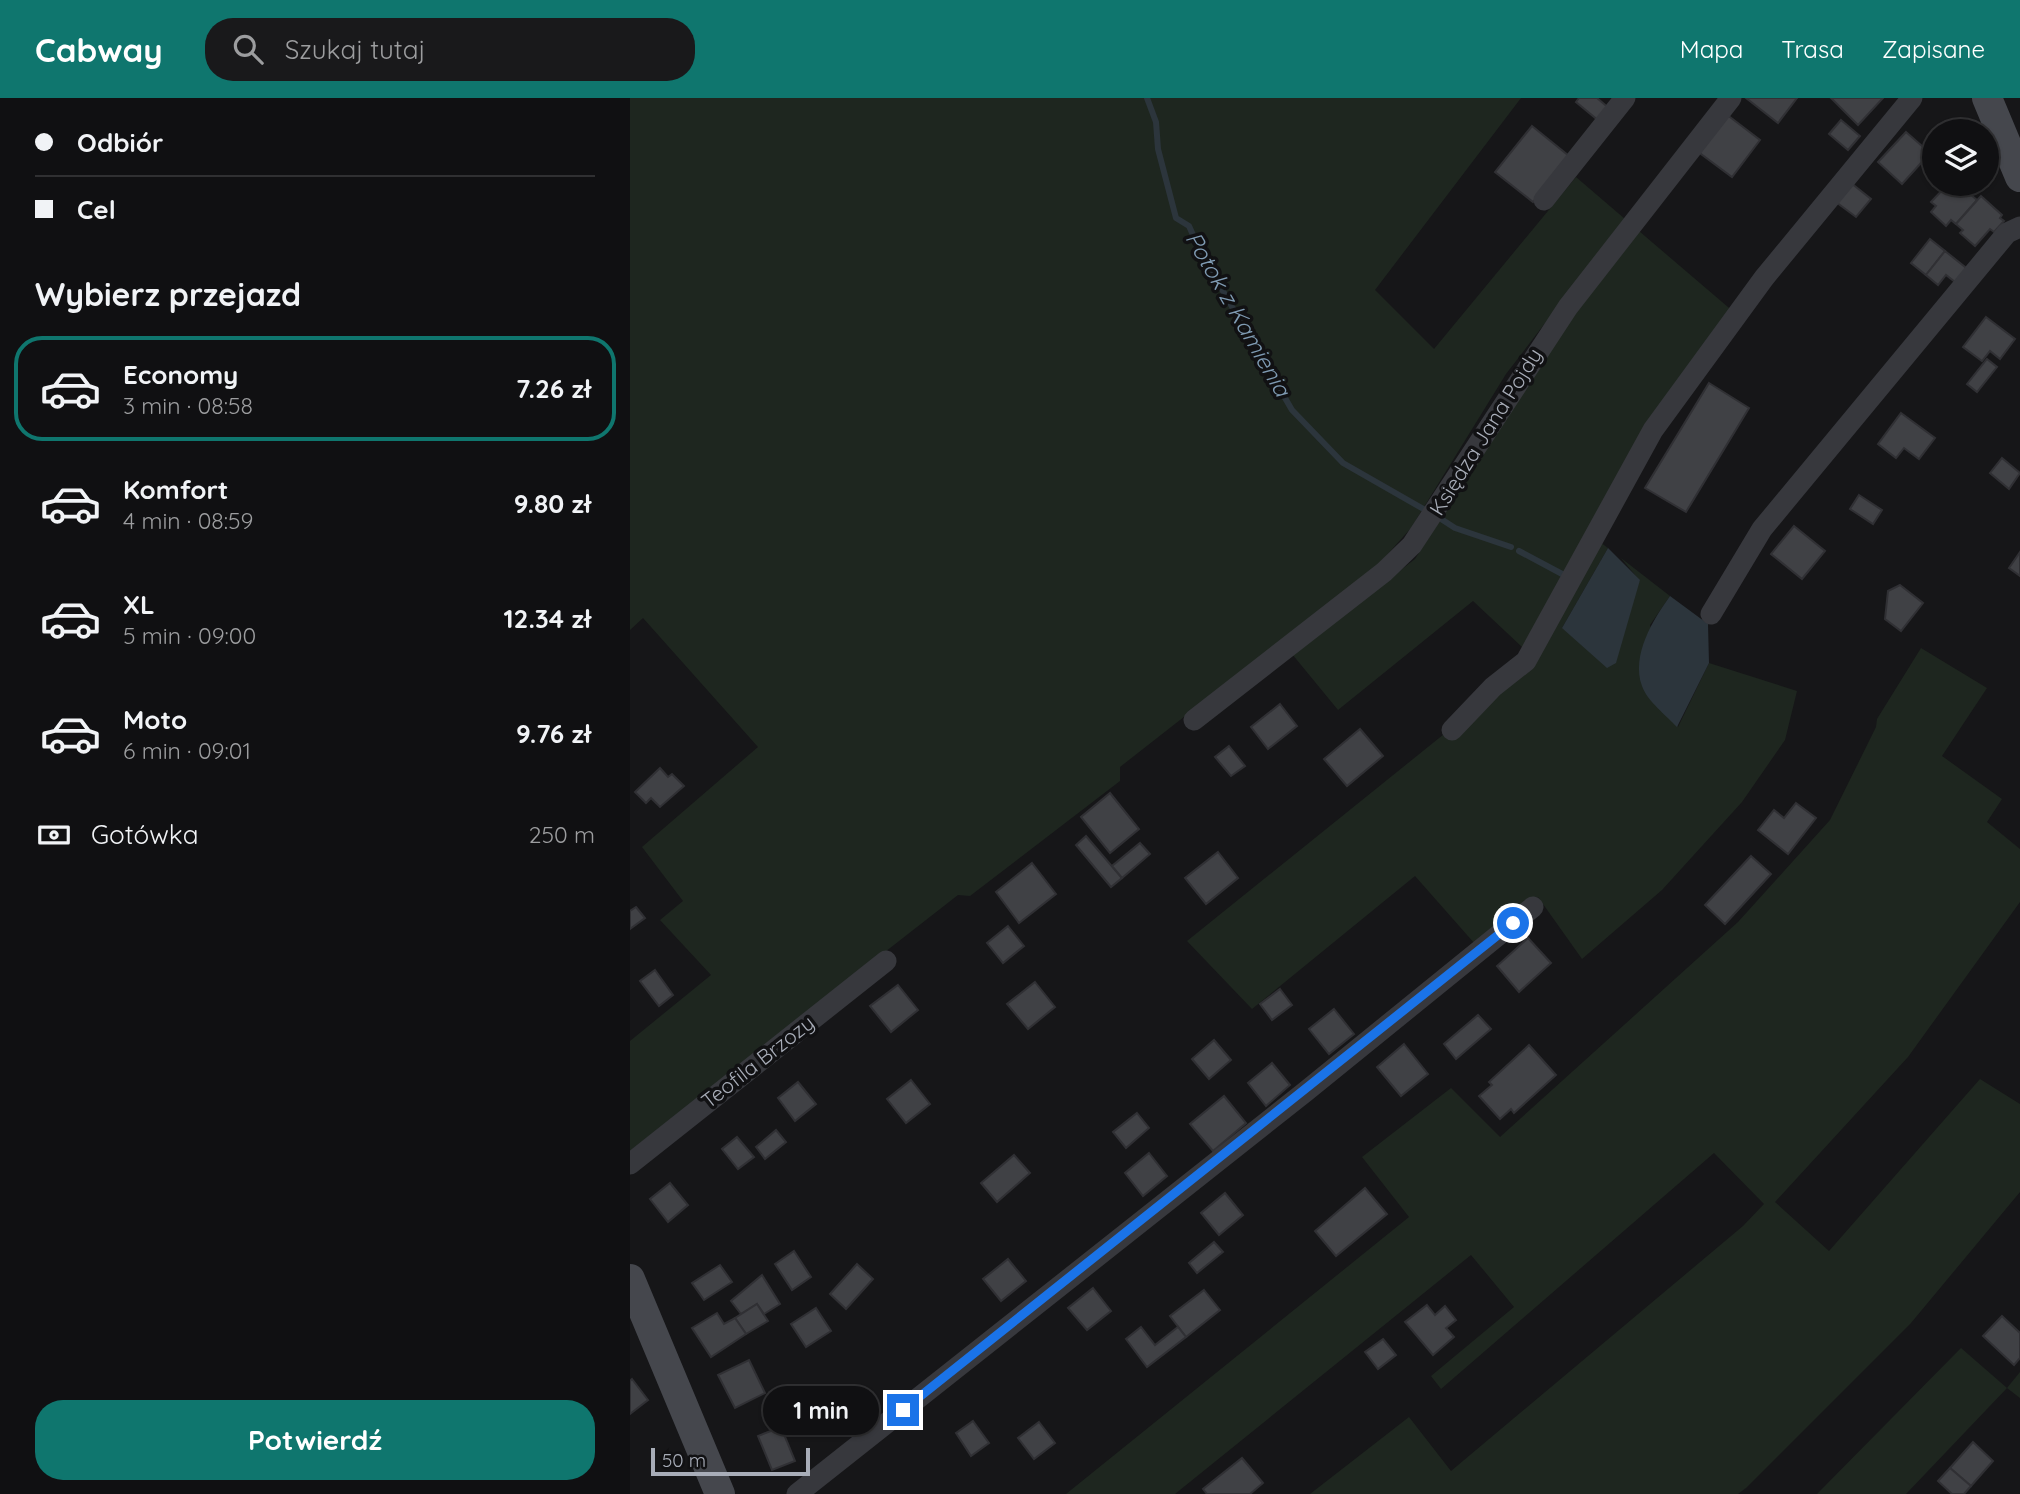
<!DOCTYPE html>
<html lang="pl">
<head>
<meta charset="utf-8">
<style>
  :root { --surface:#101012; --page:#19191b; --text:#f1f3f6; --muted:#9c9d9f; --line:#303032; --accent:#0f766e }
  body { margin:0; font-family:Quicksand,sans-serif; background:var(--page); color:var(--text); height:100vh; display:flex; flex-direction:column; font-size:26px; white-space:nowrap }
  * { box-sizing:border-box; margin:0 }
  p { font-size:23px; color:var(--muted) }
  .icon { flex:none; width:38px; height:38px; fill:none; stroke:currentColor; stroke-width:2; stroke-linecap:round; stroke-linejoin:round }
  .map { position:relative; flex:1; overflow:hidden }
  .side { display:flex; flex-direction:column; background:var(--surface); width:630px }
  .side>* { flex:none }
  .hud { display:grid; align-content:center; height:154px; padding:0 35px; background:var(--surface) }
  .tools { position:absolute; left:1292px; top:21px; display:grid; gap:14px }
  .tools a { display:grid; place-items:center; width:77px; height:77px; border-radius:50%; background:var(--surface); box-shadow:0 2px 5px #0004,0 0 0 2px var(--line); font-size:35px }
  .scale { position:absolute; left:21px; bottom:18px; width:159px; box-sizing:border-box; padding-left:7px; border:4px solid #a8adb8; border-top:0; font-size:19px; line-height:24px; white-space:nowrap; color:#a8adb8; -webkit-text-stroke:5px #111113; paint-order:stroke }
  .end { position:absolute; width:32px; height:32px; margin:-16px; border:9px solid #1a73e8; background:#fff; box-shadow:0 0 0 4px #fff }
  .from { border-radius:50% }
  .bubble { position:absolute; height:49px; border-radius:24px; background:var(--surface); box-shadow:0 2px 5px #0004,0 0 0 2px var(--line); font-size:23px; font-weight:800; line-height:49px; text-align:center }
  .hud b { display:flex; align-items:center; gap:24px; height:66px; font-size:26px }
  .hud b+b { border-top:2px solid var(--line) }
  .hud i { width:18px; height:18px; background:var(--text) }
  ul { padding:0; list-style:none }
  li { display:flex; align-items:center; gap:21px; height:105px; margin:0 14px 10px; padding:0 21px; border:4px solid transparent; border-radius:28px }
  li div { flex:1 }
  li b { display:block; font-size:26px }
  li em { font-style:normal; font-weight:800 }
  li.current { border-color:var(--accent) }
  li>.icon { width:63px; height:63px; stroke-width:1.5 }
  h2 { padding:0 35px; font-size:32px; line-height:84px }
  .pay { display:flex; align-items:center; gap:18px; height:77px; padding:0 35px; font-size:26px }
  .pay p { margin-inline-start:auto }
  .button { display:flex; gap:14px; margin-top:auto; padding:14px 35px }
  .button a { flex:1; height:80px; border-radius:28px; background:var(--accent); color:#fff; font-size:28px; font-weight:800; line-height:80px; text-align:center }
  header { display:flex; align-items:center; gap:42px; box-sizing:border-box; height:98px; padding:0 35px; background:var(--accent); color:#fff }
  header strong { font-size:33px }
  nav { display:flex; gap:38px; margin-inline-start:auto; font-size:24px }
  .search { width:490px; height:63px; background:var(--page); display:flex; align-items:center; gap:18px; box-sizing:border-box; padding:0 24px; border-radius:28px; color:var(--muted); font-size:26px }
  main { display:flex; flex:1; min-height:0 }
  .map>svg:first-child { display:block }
  .green { fill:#1e261f }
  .water { fill:#2c353c }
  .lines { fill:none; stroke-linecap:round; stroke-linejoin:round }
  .stream { stroke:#2c353c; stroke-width:6 }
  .building { fill:#404145; stroke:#303034; stroke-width:2 }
  .street { stroke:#37383d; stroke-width:21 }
  .secondary { stroke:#45474d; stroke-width:30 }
  .route { stroke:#1a73e8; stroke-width:9 }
  .labels { text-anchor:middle; stroke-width:7; stroke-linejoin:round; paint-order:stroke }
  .street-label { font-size:21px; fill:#a8adb8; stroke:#111113 }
  .water-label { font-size:23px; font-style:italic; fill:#7f9bb3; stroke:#111113 }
</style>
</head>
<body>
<header>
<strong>Cabway</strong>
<div class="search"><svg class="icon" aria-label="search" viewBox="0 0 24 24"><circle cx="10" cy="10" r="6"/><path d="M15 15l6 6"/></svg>Szukaj tutaj</div>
<nav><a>Mapa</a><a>Trasa</a><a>Zapisane</a></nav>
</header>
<main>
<section class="side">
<div class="hud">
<b><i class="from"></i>Odbiór</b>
<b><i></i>Cel</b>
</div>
<h2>Wybierz przejazd</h2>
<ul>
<li class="current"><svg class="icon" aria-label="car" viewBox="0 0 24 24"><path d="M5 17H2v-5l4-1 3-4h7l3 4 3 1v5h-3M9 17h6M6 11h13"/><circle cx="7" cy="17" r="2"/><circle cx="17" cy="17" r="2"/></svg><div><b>Economy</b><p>3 min · 08:58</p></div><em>7.26 zł</em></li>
<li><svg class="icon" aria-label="car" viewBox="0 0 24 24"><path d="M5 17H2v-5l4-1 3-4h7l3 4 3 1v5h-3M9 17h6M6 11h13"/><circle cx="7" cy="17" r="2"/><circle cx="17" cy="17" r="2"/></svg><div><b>Komfort</b><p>4 min · 08:59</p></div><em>9.80 zł</em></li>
<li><svg class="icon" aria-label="car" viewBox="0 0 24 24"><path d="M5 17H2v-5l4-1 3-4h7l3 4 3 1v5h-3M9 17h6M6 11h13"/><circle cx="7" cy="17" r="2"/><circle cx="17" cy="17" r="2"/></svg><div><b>XL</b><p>5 min · 09:00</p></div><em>12.34 zł</em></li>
<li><svg class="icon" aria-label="car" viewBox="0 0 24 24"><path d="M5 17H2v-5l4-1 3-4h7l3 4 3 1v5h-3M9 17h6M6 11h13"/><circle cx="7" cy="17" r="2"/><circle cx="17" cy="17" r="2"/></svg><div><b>Moto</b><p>6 min · 09:01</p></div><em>9.76 zł</em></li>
</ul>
<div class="pay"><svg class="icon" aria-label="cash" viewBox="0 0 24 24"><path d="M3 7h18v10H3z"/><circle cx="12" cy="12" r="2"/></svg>Gotówka<p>250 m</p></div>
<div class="button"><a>Potwierdź</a></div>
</section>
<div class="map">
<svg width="1390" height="1396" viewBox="0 0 1390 1396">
  <rect width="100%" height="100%" fill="#161618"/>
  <g class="green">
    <path d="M0 0H891L745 192 804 251 946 79 995 121 876 276 781 430 748 467 490 669V683L340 798 328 797 0 1053V943L81 877 30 822 53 803 12 749 128 649 13 520 0 532Z"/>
    <path d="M1009 133 1112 221 1033 331 970 444 978 450 932 530 1010 483 991 460 1040 498 1020 527 1048 629 1079 565 1167 593 1155 642 1112 704 1032 792 952 861 908 799 845 846 785 778 622 911 557 843 906 562 843 503 708 612 662 556 785 461 935 229Z"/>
    <path d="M1291 550 1357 590 1312 658 1372 701 1357 724 1390 751V804L1278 959 1145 1104 1199 1153 1350 981 1390 1006V1094L1281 1225 1116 1390 1108 1396H680L779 1319 821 1373 1113 1128 1134 1106 1084 1055 811 1291 801 1278 884 1209 841 1157 545 1396H436L779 1119 732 1059 821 990 870 1039 1108 824 1200 722 1246 629 1247 621Z"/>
    <path d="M1331 1250 1377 1290 1390 1274V1300L1377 1290 1276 1396H1187Z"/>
  </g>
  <g class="water">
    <path d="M978 450 1010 482 986 565 977 570 932 530Z"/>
    <path d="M1040 498 1078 526 1079 565 1047 629C1037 618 1017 603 1012 588 1001 557 1023 522 1040 498Z"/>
  </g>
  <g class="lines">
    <g class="stream">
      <path d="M517 0 526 24 528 51 546 120 559 128 572 157 662 312 713 365 797 413"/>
      <path d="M808 419 825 430 881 449"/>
      <path d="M889 453 934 477"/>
    </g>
  </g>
  <g class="building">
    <path d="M949 0H967L980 11 969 23 946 4Z"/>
    <path d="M1116 0H1167L1148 25Z"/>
    <path d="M1201 0H1253L1228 27Z"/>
    <path d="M1096 16 1130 42 1102 79 1067 53Z"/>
    <path d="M1211 22 1230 38 1218 52 1199 36Z"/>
    <path d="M902 28 939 58 903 104 865 74Z"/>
    <path d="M1276 34 1300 55 1272 86 1248 64Z"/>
    <path d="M1221 85 1241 101 1226 119 1206 104Z"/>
    <path d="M1318 86H1333L1337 89 1334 91 1347 102 1326 126 1321 122 1316 128 1301 114 1306 108 1301 104Z"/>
    <path d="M1351 98 1372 117 1370 120 1374 123 1364 134 1360 131 1345 148 1330 135 1333 132 1326 126Z"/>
    <path d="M1300 141 1315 153 1296 177 1281 165Z"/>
    <path d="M1315 153 1345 177 1334 191 1316 177 1308 187 1296 177Z"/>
    <path d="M1356 219 1385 241 1370 261 1360 253 1352 263 1333 249Z"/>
    <path d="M1357 261 1367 269 1347 294 1337 286Z"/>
    <path d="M1079 285 1119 310 1056 414 1015 390Z"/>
    <path d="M1271 315 1305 340 1289 361 1274 350 1266 360 1248 346Z"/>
    <path d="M1372 360 1390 375 1379 391 1360 375Z"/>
    <path d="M1229 397 1252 412 1243 426 1220 411Z"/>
    <path d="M1164 428 1195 453 1172 481 1141 456Z"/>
    <path d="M1390 454V478L1379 470Z"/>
    <path d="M1270 487 1293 505 1271 533 1255 521 1258 493Z"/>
    <path d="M650 606 667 628 638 651 621 629Z"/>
    <path d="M730 631 753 658 717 688 694 661Z"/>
    <path d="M599 648 615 668 601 678 585 659Z"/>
    <path d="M30 670 38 679 42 676 54 688 30 709 21 700 16 705 5 694Z"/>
    <path d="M480 695 509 731 480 755 451 719Z"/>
    <path d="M1166 705 1186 720 1158 756 1128 732 1144 712 1154 720Z"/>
    <path d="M456 738 492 780 481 789 446 747Z"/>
    <path d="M510 745 520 756 492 780 482 768Z"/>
    <path d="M588 754 608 780 576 806 555 780Z"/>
    <path d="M1121 758 1141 776 1095 826 1075 807Z"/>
    <path d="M402 765 426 796 389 825 366 794Z"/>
    <path d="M6 809 15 820 0 831V813Z"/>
    <path d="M378 828 394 848 373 865 357 845Z"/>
    <path d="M898 840 921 865 889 894 867 868Z"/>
    <path d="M25 872 43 897 29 908 10 883Z"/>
    <path d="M405 884 425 909 398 931 377 906Z"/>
    <path d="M268 887 288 912 261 934 240 908Z"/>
    <path d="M650 891 662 907 642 922 630 906Z"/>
    <path d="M704 911 724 936 699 956 679 931Z"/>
    <path d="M848 917 861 931 826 961 814 946Z"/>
    <path d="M584 942 601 962 579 981 562 961Z"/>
    <path d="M774 946 798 976 771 998 747 969Z"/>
    <path d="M899 947 926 977 884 1015 881 1011 870 1021 849 998 862 987 859 984Z"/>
    <path d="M642 965 660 987 636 1008 618 985Z"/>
    <path d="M281 982 300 1006 276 1025 257 1001Z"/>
    <path d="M168 984 186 1006 165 1023 148 1000Z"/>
    <path d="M594 998 616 1025 583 1053 560 1026Z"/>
    <path d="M507 1015 519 1030 496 1050 483 1034Z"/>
    <path d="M146 1032 156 1044 135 1061 126 1049Z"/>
    <path d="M107 1039 124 1059 108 1071 92 1051Z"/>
    <path d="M519 1055 537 1078 513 1098 495 1075Z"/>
    <path d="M384 1057 400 1075 367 1104 351 1085Z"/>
    <path d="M40 1085 58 1107 38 1124 20 1101Z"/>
    <path d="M735 1090 757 1116 706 1158 685 1133Z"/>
    <path d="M595 1095 613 1117 589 1137 571 1115Z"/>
    <path d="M584 1144 593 1154 567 1175 559 1165Z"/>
    <path d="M164 1153 181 1179 162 1192 145 1166Z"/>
    <path d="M378 1161 396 1183 371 1203 353 1181Z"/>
    <path d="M227 1166 243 1181 216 1211 200 1196Z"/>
    <path d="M90 1167 102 1184 74 1202 62 1185Z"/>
    <path d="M132 1177 150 1206 134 1216 127 1206 111 1216 101 1203Z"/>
    <path d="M463 1190 481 1213 457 1232 438 1210Z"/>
    <path d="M574 1192 590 1212 556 1239 540 1218Z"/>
    <path d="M127 1206 138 1223 116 1236 105 1220Z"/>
    <path d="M797 1207 805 1217 815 1208 826 1222 816 1230 824 1239 803 1257 775 1224Z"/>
    <path d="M186 1210 201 1233 176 1249 161 1226Z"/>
    <path d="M87 1215 94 1226 105 1220 116 1236 81 1259 62 1230Z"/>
    <path d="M1372 1218 1390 1235V1260L1384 1267 1353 1238Z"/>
    <path d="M511 1229 525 1247 548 1229 556 1239 517 1269 496 1241Z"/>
    <path d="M753 1241 766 1257 748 1271 735 1254Z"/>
    <path d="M119 1262 135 1295 105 1310 88 1277Z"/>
    <path d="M2 1281 18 1302 0 1316V1283Z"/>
    <path d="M343 1323 359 1345 341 1358 326 1335Z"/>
    <path d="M409 1324 425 1345 404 1361 388 1340Z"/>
    <path d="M151 1329 165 1363 142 1372 128 1338Z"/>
    <path d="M1343 1344 1363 1363 1341 1388 1320 1370Z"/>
    <path d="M612 1360 633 1385 620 1396H577L573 1391Z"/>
    <path d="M1320 1370 1341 1388 1334 1396H1322L1308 1383Z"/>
  </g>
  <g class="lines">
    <g class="street">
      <path d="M914 102 995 0"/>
      <path d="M1081 516 1132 431 1377 135 1390 129"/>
      <path d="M564 622 754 474 782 447 938 209 1101 0"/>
      <path d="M822 632 863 589 896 563 1023 332 1134 180 1282 0"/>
      <path d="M0 1066 256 863"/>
      <path d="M167 1396 675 994 903 809"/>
    </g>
    <g class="secondary">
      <path d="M1357 0 1390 79"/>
      <path d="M0 1181 90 1396"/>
    </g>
  </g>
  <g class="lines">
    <path class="route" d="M273 1312 883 825"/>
  </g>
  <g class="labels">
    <g class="street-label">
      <text transform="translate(856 334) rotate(-58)" y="7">Księdza Jana Pojdy</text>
      <text transform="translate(128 964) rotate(-38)" y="7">Teofila Brzozy</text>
    </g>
    <g class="water-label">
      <text transform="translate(608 216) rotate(60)" y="8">Potok z Kamienia</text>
    </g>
  </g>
</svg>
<div class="tools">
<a><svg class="icon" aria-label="layers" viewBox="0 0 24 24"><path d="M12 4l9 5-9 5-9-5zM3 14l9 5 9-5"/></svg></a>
</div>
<div class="scale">50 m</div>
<i class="end from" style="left:883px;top:825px"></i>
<i class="end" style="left:273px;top:1312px"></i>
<div class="bubble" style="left:133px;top:1288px;width:116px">1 min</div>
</div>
</main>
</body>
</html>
